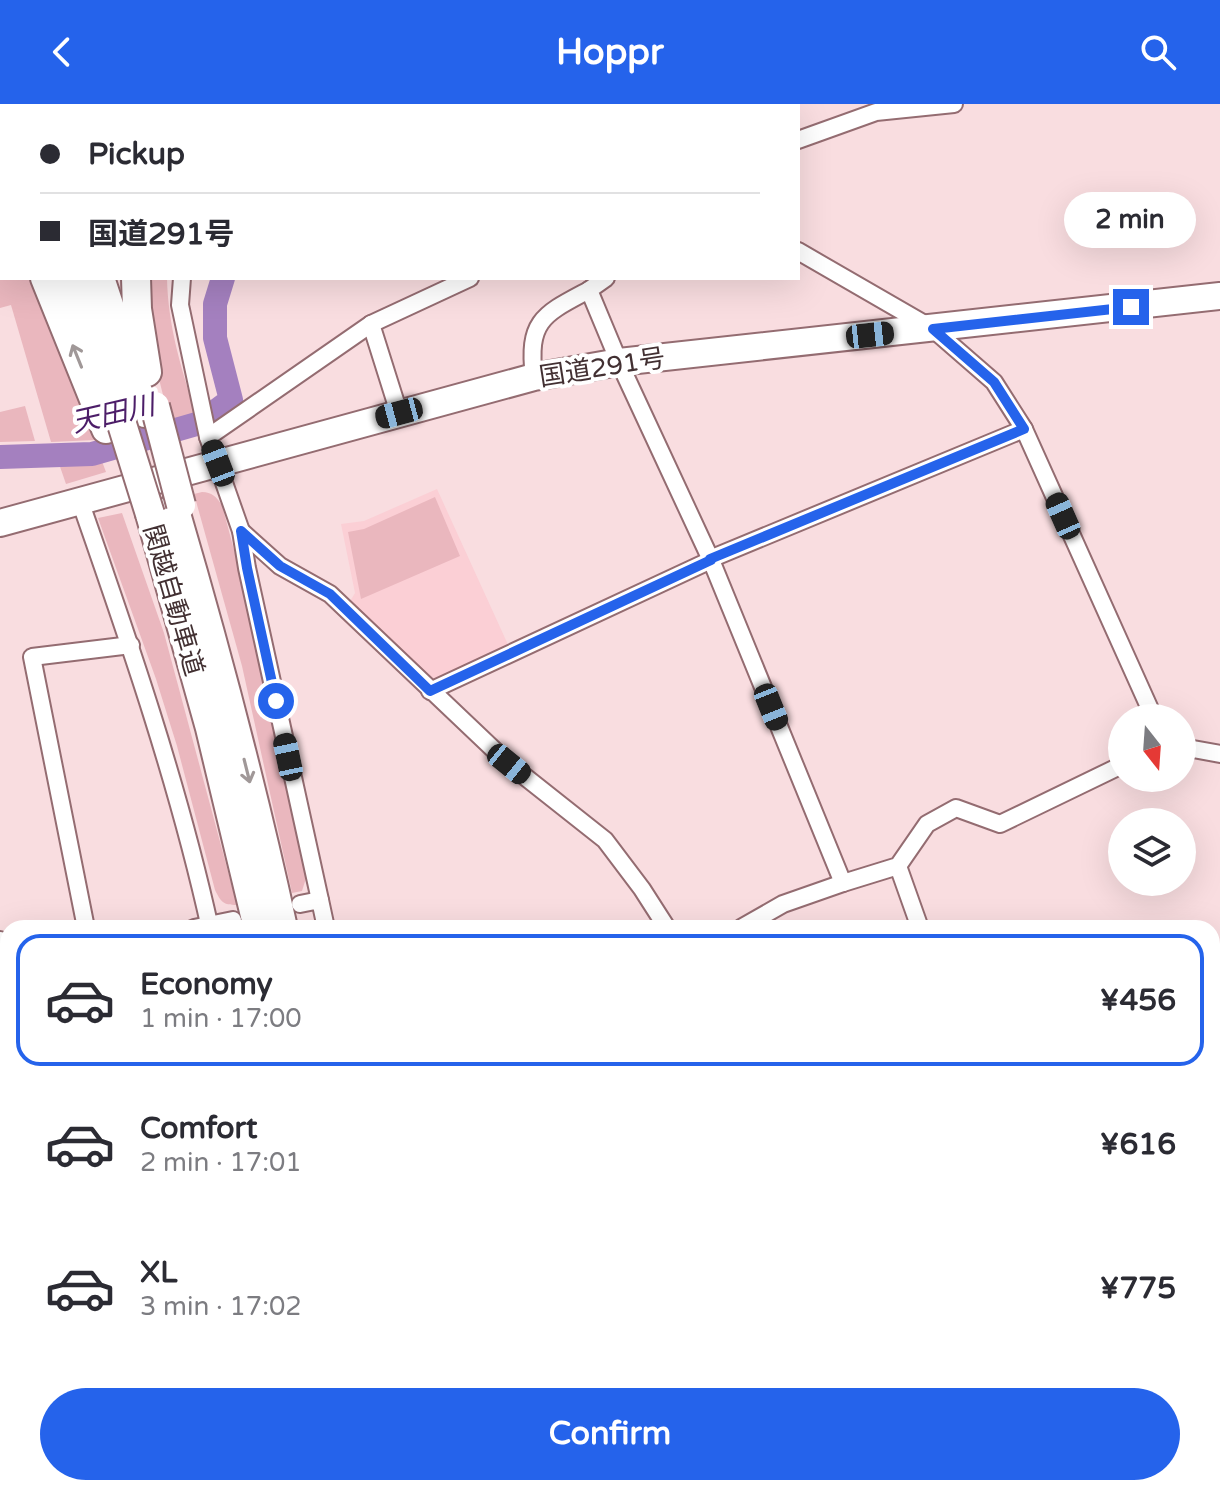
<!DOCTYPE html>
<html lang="en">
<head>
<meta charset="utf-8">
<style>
  :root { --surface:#fff; --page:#f2f2f3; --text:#2b2b33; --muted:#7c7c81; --line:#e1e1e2; --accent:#2563eb }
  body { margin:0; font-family:"Varela Round","Noto Sans JP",sans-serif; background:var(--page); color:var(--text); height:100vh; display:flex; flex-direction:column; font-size:30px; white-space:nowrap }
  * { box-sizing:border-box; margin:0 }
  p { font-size:26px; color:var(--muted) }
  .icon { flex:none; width:44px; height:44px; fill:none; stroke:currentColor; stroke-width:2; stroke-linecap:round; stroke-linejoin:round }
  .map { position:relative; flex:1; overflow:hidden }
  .side { position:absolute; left:0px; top:816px; width:1220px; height:576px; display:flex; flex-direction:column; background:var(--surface); border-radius:24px 24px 0 0; box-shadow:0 8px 32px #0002 }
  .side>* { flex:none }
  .guide { position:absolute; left:0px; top:0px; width:800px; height:176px; box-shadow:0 8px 32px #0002; display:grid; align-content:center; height:176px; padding:0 40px; background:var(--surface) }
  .needle { width:52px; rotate:163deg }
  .controls { position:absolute; left:1108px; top:600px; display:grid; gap:16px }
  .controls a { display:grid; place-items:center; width:88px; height:88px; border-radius:50%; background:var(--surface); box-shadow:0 8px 32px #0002; font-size:40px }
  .end { position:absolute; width:36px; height:36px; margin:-18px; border:10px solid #2563eb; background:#fff; box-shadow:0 0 0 4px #fff }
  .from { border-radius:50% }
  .bubble { position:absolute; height:56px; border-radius:28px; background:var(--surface); box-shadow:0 8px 32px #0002; font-size:26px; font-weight:700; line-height:56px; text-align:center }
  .car { position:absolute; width:24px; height:48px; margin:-24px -12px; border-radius:10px; box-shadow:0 0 6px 2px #0007; background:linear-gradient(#222 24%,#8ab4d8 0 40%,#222 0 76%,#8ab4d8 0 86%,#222 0) }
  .guide b { display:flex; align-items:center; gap:28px; height:76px; font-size:30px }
  .guide b+b { border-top:2px solid var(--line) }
  .guide i { width:20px; height:20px; background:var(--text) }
  ul { padding:14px 0 0; list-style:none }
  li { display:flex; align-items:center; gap:24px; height:132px; margin:0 16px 12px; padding:0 24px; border:4px solid transparent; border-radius:24px }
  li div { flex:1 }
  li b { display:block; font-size:30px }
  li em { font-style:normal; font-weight:700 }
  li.selected { border-color:var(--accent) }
  li>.icon { width:72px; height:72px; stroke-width:1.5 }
  .primary-button { display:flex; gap:16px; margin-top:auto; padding:16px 40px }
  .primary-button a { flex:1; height:92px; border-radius:48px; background:var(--accent); color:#fff; font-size:32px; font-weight:700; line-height:92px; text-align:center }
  header { display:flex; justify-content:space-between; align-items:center; height:104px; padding:0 40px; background:var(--accent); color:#fff; font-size:36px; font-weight:700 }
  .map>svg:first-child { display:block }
  .built { fill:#fbcfd5 }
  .green { fill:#eab7be }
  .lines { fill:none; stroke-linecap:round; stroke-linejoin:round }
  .river { stroke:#a480bf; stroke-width:24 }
  .minor-casing { stroke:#946c71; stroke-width:20 }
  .tertiary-casing { stroke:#946c71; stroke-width:24 }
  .trunk-casing { stroke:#946c71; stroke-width:30 }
  .motorway-casing { stroke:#946c71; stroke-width:32 }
  .minor { stroke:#fff; stroke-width:16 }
  .tertiary { stroke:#fff; stroke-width:20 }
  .trunk { stroke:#fff; stroke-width:26 }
  .motorway { stroke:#fff; stroke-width:28 }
  .motorway-bridge-casing { stroke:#946c71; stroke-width:32; stroke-linecap:butt }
  .motorway-bridge { stroke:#fff; stroke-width:28 }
  .oneway { stroke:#a09898 }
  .route { stroke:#2563eb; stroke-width:10 }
  .labels { text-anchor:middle; stroke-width:8; stroke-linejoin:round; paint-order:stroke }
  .street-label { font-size:26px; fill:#423032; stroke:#fff }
  .water-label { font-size:28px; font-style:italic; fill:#4c1d68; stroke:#fff }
</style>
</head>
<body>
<header><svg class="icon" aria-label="back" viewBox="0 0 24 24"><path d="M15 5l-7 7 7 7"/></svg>Hoppr<svg class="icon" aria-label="search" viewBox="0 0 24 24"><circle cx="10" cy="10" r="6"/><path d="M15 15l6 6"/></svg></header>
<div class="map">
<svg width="1220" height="1392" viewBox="0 0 1220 1392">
  <rect width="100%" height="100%" fill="#f9dde0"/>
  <path class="built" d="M437 385 510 545 432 579 349 499 355 489 341 420 364 417Z"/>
  <g class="green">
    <path d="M0 88 2 93V174H34L95 336 51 338 11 201 0 204Z"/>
    <path d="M144 174H167C168 222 181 263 195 308L184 315 170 319 157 267Z"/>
    <path d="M25 302 35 337 0 338V308Z"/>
    <path d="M100 352 106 368 66 380 57 354Z"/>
    <path d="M202 388C212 388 216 393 222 401L261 547 307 771 302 787 292 789 242 562 194 390Z"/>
    <path d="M435 393 460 452 361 495 348 428 364 425Z"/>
    <path d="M122 409 164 529 237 801C223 801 221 798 215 786L177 642 156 575 98 414Z"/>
  </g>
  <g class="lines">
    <g class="river">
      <path d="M256 0V2"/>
      <path d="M0 353 92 350 200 319 231 296 215 234V200L223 174"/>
    </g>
    <g class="minor-casing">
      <g id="minor">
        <path d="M545 0V2"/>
        <path d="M238 2 240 0"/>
        <path d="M273 2 275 0"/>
        <path d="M798 36 876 8 954 0"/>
        <path d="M798 147 933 225 994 278 1024 325 1154 614"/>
        <path d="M182 174 180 201 208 333 241 427 247 464 320 796"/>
        <path d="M606 174 589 186 619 258 711 456 843 779"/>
        <path d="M371 220 399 309"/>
        <path d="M534 273C527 216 544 210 589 186"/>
        <path d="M208 333 371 220 470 174"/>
        <path d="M80 397C129 537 178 679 210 824"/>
        <path d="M241 427 280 462 330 490 509 660 605 736 642 785 667 824"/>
        <path d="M710 455 1024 325"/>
        <path d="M430 587 711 456"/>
        <path d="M1182 643 1220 650"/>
        <path d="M898 762 920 824"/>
        <path d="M300 800 320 796 326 824"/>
        <path d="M86 824 32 553 131 541"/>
        <path d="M194 824 233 816"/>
        <path d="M741 824 783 800 843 779 898 762 927 720 956 704 1000 720 1122 661"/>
        <path d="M0 836 6 862"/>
        <path d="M1212 984 1220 987"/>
        <path d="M0 1104 8 1103"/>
        <path d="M311 1384 312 1392"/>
        <path d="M429 1384 430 1392"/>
        <path d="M454 1384 458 1392"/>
        <path d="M860 1384 870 1392"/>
        <path d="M807 1392 808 1384"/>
      </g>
    </g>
    <g class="tertiary-casing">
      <path id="tertiary" d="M0 1366H8"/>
    </g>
    <g class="trunk-casing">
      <path id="trunk" d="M0 419 534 273 619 258 1220 192"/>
    </g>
    <g class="motorway-casing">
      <g id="motorway">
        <path d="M10 0 11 2"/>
        <path d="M36 0 37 2"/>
        <path d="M181 2 182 0"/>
        <path d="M0 67 2 71"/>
        <path d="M45 174 106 325"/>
        <path d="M73 174 119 312"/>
        <path d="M100 174 145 309"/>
        <path d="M136 174 137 205 147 268"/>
        <path d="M174 403C215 542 252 682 283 824"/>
        <path d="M150 410 210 624 258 824"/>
        <path d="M355 1384 357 1392"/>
        <path d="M381 1384 382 1392"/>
      </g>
    </g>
    <use href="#minor" class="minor"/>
    <use href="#tertiary" class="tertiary"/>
    <use href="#trunk" class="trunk"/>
    <use href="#motorway" class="motorway"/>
    <g class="motorway-bridge-casing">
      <g id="motorway-bridge">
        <path d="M155 302 181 401"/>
        <path d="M121 317 150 410"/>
      </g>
    </g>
    <use href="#motorway-bridge" class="motorway-bridge"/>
  </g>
  <defs><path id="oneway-shaft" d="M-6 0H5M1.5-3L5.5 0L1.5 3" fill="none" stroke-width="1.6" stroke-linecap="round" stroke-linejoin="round" transform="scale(2)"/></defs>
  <g class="oneway">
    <use href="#oneway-shaft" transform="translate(77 252) rotate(-112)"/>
    <use href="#oneway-shaft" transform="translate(247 667) rotate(76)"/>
  </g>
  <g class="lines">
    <path class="route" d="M276 597 247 464 241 427 280 462 330 490 430 587 711 456 710 455 1024 325 994 278 933 225 1131 203"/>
  </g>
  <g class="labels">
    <g class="street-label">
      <text transform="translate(602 263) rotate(-9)" y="9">国道291号</text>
      <text transform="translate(174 496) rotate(74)" y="9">関越自動車道</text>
    </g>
    <g class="water-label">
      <text transform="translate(113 309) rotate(-13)" y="10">天田川</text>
    </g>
  </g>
</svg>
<div class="controls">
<a><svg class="needle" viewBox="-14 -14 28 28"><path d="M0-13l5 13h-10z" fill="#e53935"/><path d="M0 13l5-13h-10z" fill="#7c7c81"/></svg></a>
<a><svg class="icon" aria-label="layers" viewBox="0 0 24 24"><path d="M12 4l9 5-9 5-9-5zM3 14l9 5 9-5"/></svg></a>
</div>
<i class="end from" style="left:276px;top:597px"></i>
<i class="end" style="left:1131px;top:203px"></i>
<div class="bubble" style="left:1064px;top:88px;width:132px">2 min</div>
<i class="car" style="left:870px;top:231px;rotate:84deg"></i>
<i class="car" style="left:399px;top:309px;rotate:255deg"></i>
<i class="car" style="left:218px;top:359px;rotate:339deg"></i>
<i class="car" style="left:1063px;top:412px;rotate:336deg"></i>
<i class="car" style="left:771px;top:603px;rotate:158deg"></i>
<i class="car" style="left:288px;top:653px;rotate:348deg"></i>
<i class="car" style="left:509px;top:660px;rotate:129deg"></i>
<div class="guide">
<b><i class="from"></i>Pickup</b>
<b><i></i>国道291号</b>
</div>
<section class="side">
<ul>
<li class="selected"><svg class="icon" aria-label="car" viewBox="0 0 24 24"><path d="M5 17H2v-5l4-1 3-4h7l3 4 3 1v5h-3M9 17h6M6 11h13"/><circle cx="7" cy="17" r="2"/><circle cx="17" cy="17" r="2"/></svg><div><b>Economy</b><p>1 min · 17:00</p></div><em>¥456</em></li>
<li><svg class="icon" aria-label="car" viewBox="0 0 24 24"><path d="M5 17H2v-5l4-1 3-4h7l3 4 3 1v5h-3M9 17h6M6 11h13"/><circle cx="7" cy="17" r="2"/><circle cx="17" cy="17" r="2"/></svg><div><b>Comfort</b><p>2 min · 17:01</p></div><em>¥616</em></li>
<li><svg class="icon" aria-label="car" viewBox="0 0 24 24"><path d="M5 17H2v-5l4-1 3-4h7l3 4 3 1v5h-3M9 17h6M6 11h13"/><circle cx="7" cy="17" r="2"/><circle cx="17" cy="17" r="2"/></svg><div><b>XL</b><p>3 min · 17:02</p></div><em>¥775</em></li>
</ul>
<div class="primary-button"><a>Confirm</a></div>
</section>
</div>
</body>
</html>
